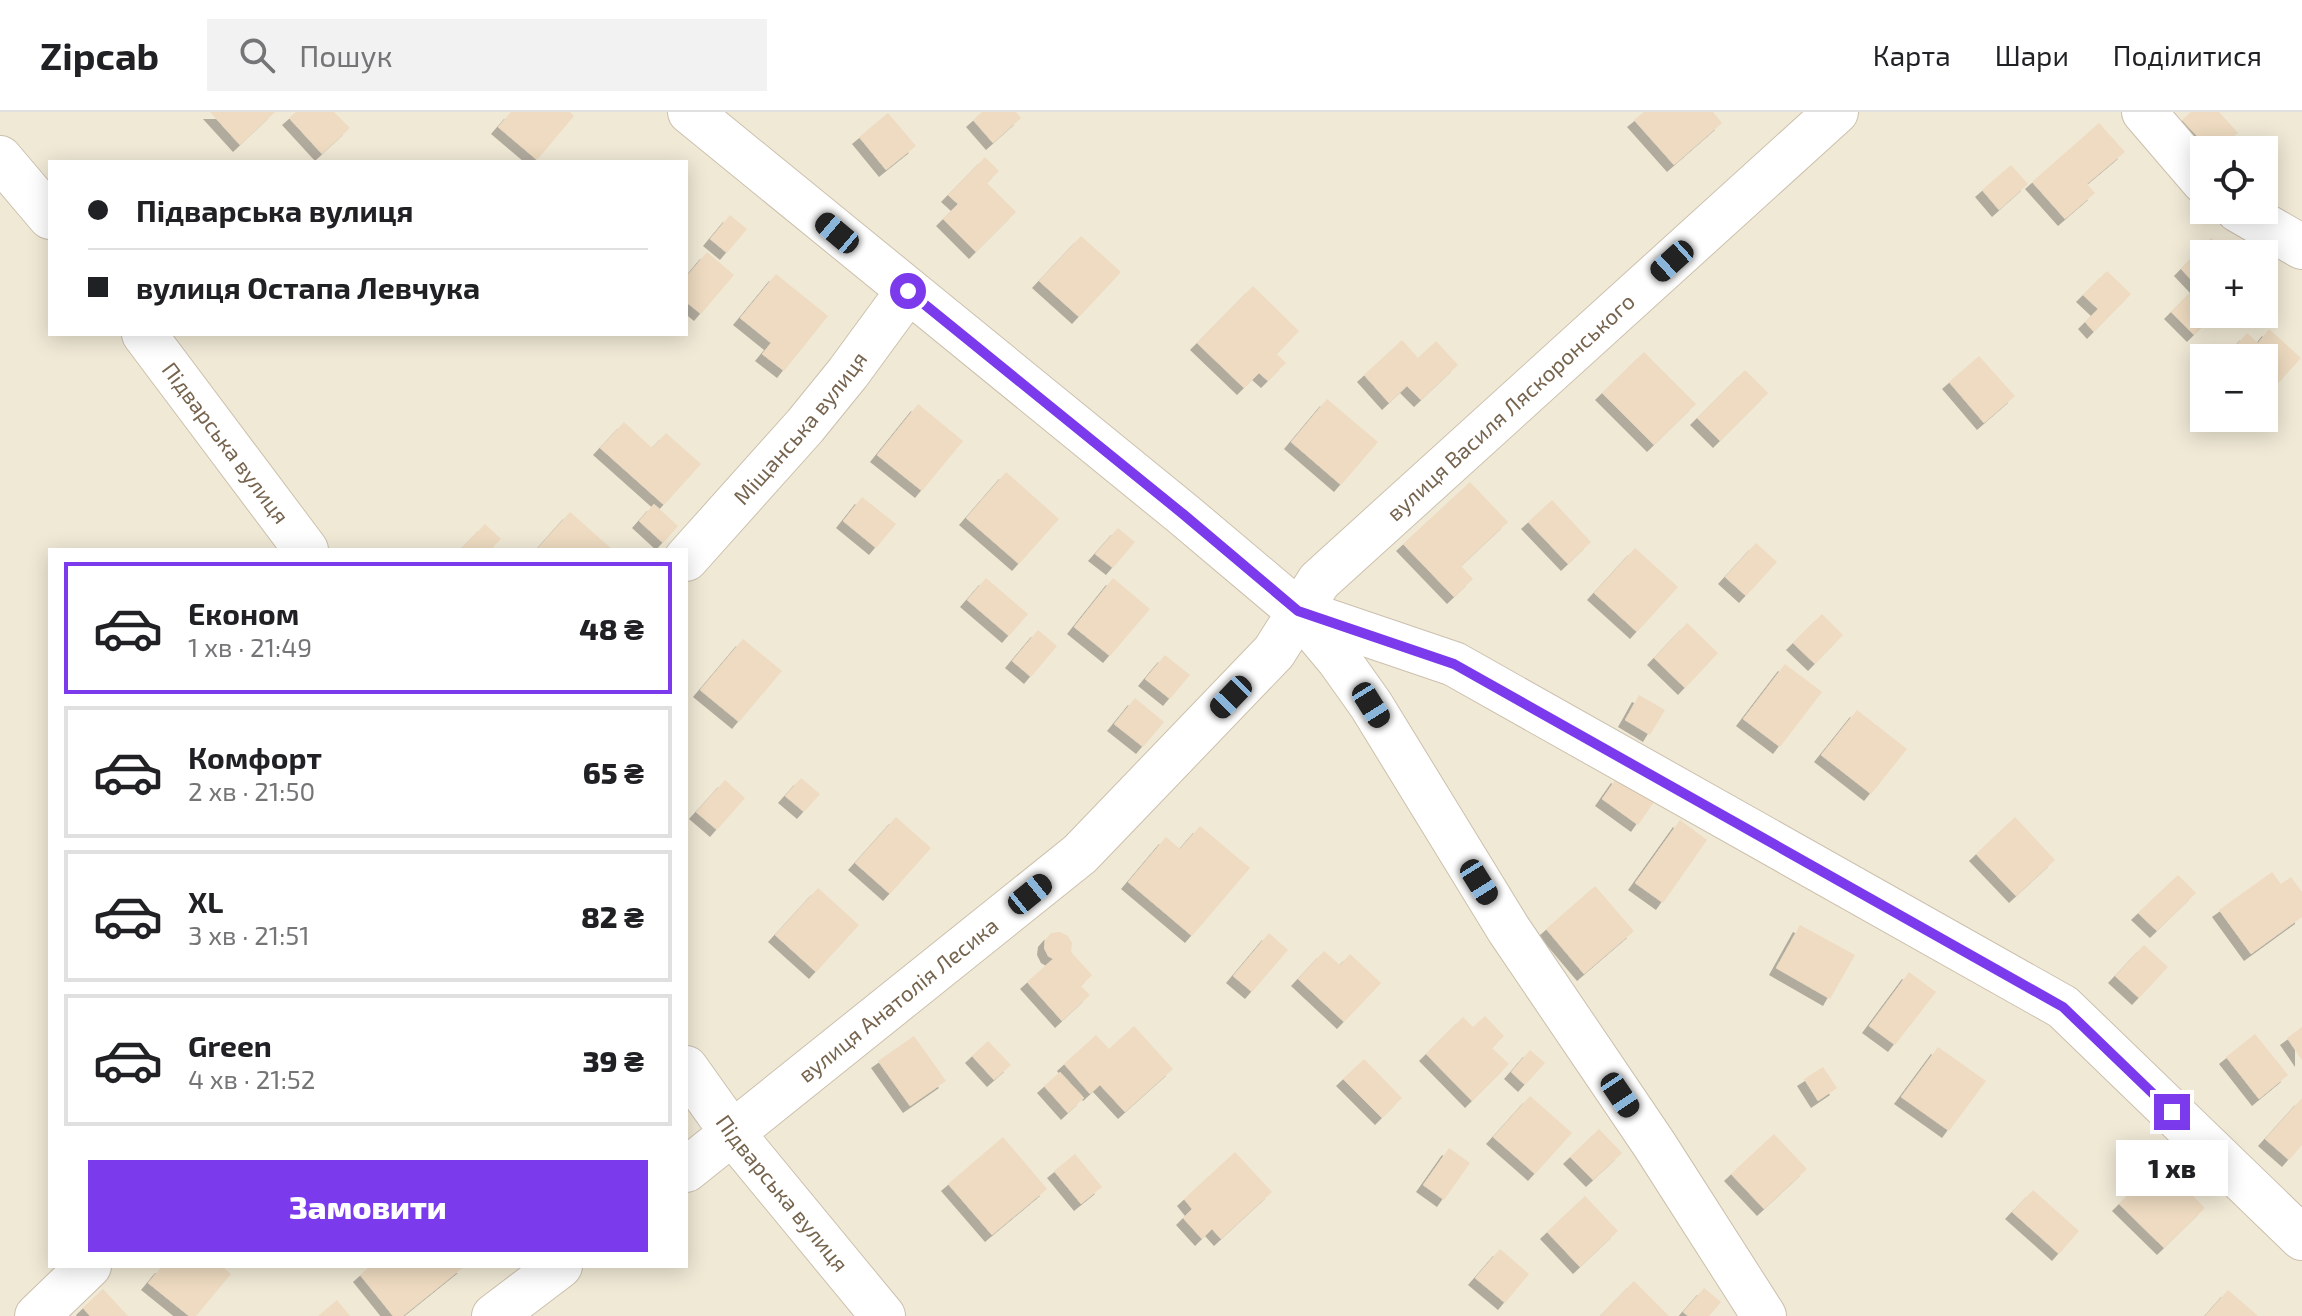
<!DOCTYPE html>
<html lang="uk">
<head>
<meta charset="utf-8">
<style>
  :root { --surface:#fff; --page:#f2f2f2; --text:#202124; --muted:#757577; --line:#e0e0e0; --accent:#7c3aed }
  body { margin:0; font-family:"Exo 2",sans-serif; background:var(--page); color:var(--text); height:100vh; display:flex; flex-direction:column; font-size:30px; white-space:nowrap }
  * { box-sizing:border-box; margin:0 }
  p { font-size:26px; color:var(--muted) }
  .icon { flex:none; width:44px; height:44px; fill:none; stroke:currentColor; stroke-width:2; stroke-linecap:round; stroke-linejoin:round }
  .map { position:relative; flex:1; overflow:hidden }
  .details { position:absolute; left:48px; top:436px; width:640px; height:720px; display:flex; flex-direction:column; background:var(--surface); border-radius:0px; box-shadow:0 4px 20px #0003 }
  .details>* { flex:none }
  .hud { position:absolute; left:48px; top:48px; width:640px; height:176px; border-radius:0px; box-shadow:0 4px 20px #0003; display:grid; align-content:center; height:176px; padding:0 40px; background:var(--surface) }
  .buttons { position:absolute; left:2190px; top:24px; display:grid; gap:16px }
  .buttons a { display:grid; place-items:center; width:88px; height:88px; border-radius:0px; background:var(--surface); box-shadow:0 4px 20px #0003; font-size:40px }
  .end { position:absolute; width:36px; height:36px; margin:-18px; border:10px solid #7c3aed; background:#fff; box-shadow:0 0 0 4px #fff }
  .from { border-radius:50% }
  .bubble { position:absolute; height:56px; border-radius:0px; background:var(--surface); box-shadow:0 4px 20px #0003; font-size:26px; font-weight:800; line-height:56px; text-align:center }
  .car { position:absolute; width:24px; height:48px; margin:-24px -12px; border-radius:10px; box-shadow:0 0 6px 2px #0007; background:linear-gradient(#222 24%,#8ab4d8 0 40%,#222 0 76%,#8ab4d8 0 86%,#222 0) }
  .hud b { display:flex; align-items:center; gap:28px; height:76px; font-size:30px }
  .hud b+b { border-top:2px solid var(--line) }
  .hud i { width:20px; height:20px; background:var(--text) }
  ul { padding:14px 0 0; list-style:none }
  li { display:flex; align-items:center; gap:24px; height:132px; margin:0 16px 12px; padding:0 24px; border:4px solid var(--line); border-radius:0px }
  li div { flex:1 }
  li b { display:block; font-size:30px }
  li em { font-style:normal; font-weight:800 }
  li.current { border-color:var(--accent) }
  li>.icon { width:72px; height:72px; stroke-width:1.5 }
  .cta { display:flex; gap:16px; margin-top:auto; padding:16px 40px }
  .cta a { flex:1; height:92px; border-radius:0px; background:var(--accent); color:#fff; font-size:32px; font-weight:800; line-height:92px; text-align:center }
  header { display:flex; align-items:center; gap:48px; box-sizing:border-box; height:112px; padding:0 40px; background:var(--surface); border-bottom:2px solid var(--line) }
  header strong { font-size:38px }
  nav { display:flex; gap:44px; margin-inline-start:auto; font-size:28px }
  .search { width:560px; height:72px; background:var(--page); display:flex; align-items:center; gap:20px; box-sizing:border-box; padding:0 28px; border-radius:0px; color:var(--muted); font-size:30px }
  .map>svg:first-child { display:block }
  .residential { fill:#f0e9d6; fill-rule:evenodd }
  .building { fill:#eedbc1; filter:url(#shadow) }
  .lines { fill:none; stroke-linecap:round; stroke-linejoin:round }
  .minor-casing { stroke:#ccc0ad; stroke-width:46 }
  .minor { stroke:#fff; stroke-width:44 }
  .route { stroke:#7c3aed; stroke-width:10 }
  .labels { text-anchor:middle; stroke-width:8; stroke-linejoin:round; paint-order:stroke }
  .street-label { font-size:22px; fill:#76644e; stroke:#fefbf1 }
</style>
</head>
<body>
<header>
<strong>Zipcab</strong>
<div class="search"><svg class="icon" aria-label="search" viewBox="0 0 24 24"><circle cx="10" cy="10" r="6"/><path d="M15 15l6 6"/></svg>Пошук</div>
<nav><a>Карта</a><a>Шари</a><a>Поділитися</a></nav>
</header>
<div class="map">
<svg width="2302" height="1204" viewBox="0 0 2302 1204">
  <defs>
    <filter id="shadow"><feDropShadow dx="-7" dy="7" stdDeviation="0" flood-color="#0004"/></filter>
  </defs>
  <rect width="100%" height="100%" fill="#fcf8ea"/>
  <path class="residential" d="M0 0H2302V1204H0ZM2204 38H2264V98H2204ZM50 50H686V222H50ZM2204 142H2264V202H2204ZM2204 246H2264V306H2204ZM50 438H686V1154H50Z"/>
  <g class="building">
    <path d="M210 0H275L240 33Z"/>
    <path d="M296 0H334L350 16 322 42 289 6Z"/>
    <path d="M511 0H570L574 4 537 48 498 15Z"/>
    <path d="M982 0H1016L1021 6 993 31 973 8Z"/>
    <path d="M1644 0H1713L1722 11 1674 53 1634 8Z"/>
    <path d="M2191 0H2219L2238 21 2219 38H2210L2182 8Z"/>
    <path d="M888 1 916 34 886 58 859 25Z"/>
    <path d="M2099 11 2125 40 2087 72 2095 81 2065 107 2032 70Z"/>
    <path d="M985 45 999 59 987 71 1016 100 976 140 943 107 958 92 948 83Z"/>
    <path d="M2011 53 2028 72 1999 98 1982 78Z"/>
    <path d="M730 103 747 117 727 141 710 127Z"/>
    <path d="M1081 124 1121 160 1079 205 1039 169Z"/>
    <path d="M2211 126 2228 142H2204V202H2215L2194 223 2171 200 2197 174 2181 157Z"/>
    <path d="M707 140 734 163 701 202 686 190V165Z"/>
    <path d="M2107 159 2131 182 2094 220 2085 210 2098 197 2083 183Z"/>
    <path d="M776 162 828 204 784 259 762 242 771 231 740 206Z"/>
    <path d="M1253 174 1299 219 1277 242 1286 251 1268 269 1259 261 1244 276 1197 231Z"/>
    <path d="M2269 217 2301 246 2264 287V246H2236L2230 240 2247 221 2258 231Z"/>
    <path d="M1402 228 1418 246 1436 229 1458 253 1421 288 1407 274 1389 291 1364 263Z"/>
    <path d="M1644 240 1696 292 1654 333 1602 281Z"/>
    <path d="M1979 244 2015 284 1984 311 1949 270Z"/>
    <path d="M1745 258 1768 281 1720 329 1697 306Z"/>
    <path d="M1327 287 1378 330 1341 373 1291 330Z"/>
    <path d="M918 292 963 329 922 379 877 343Z"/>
    <path d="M624 310 652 336 666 321 701 352 664 393 600 336Z"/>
    <path d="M1006 360 1059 407 1019 452 966 406Z"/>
    <path d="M1470 370 1508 410 1461 454 1473 467 1454 485 1403 432Z"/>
    <path d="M862 385 896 412 876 436 843 409Z"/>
    <path d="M1552 388 1591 430 1568 452 1528 410Z"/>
    <path d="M654 392 678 414 663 431 639 409Z"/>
    <path d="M570 400 613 438H536Z"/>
    <path d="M485 412 501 427 490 438H460Z"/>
    <path d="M1118 416 1135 430 1113 456 1095 442Z"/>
    <path d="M1756 431 1777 450 1746 484 1725 465Z"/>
    <path d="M1635 436 1678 475 1637 520 1594 481Z"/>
    <path d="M986 466 1028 502 1009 524 967 488Z"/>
    <path d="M1113 466 1150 497 1110 544 1074 515Z"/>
    <path d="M1822 502 1843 523 1815 552 1793 531Z"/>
    <path d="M1687 511 1718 541 1685 576 1654 546Z"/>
    <path d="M1038 518 1057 534 1031 565 1012 549Z"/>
    <path d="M743 527 782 559 739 610 700 578Z"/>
    <path d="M1165 543 1190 563 1170 587 1145 567Z"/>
    <path d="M1785 552 1822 580 1780 635 1743 607Z"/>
    <path d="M1639 583 1665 598 1650 623 1625 608Z"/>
    <path d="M1135 586 1164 610 1143 635 1114 612Z"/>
    <path d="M1857 598 1907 637 1871 682 1821 643Z"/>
    <path d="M1618 664 1654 690 1638 713 1602 687Z"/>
    <path d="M801 666 820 682 804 700 785 684Z"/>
    <path d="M725 668 745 686 717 718 696 700Z"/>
    <path d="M896 705 931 736 890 782 855 751Z"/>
    <path d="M2015 705 2055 748 2016 784 1976 742Z"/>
    <path d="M1680 708 1707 728 1663 791 1635 771Z"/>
    <path d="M1200 714 1250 756 1192 824 1128 770 1166 725 1180 737Z"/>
    <path d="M2272 760 2281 772 2291 765 2302 780V805L2251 842 2219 798Z"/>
    <path d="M2178 763 2196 781 2157 819 2138 801Z"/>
    <path d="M1595 774 1634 819 1584 862 1546 817Z"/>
    <path d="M818 776 859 813 816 860 775 823Z"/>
    <path d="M1800 813 1855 843 1830 887 1776 856Z"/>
    <path d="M1060 820 1068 824 1072 831 1071 840 1092 863 1081 874 1090 883 1062 909 1027 870 1053 847 1048 844 1044 836 1045 828 1051 821Z"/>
    <path d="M1269 821 1288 838 1252 880 1233 864Z"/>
    <path d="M2144 833 2168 855 2139 886 2115 864Z"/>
    <path d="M1324 839 1340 853 1350 842 1381 871 1344 910 1298 867Z"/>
    <path d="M1909 860 1936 880 1895 933 1869 914Z"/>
    <path d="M1485 904 1504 924 1492 936 1509 952 1472 989 1426 942 1463 905 1473 915Z"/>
    <path d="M1134 914 1173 957 1125 1000 1100 973 1090 982 1064 952 1096 923 1109 937Z"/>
    <path d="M2302 915V948L2287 926Z"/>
    <path d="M2255 922 2288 963 2259 987 2226 945Z"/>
    <path d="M914 924 946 969 910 994 878 949Z"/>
    <path d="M988 929 1011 953 994 968 972 944Z"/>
    <path d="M1938 935 1986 969 1949 1019 1901 985Z"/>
    <path d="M1530 938 1545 951 1525 973 1511 960Z"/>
    <path d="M1364 947 1402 986 1382 1006 1343 967Z"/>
    <path d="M1823 955 1837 976 1818 989 1804 967Z"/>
    <path d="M1060 960 1084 986 1068 1001 1044 974Z"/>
    <path d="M1530 984 1572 1021 1535 1062 1493 1025Z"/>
    <path d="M2302 986V1033L2289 1048 2265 1027Z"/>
    <path d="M1599 1017 1622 1041 1593 1068 1570 1045Z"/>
    <path d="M1774 1022 1807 1057 1764 1097 1731 1062Z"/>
    <path d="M1003 1025 1047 1077 992 1123 948 1072Z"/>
    <path d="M1449 1036 1470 1051 1444 1088 1423 1073Z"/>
    <path d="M1235 1040 1272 1080 1221 1127 1212 1117 1202 1127 1183 1106 1192 1097 1184 1087Z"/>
    <path d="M1075 1042 1102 1075 1081 1092 1054 1059Z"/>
    <path d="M2160 1051 2205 1096 2164 1136 2119 1092Z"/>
    <path d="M2033 1078 2079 1119 2059 1142 2012 1100Z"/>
    <path d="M1585 1084 1618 1119 1580 1155 1547 1120Z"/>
    <path d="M1500 1137 1529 1162 1505 1191 1475 1166Z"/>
    <path d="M162 1154H222L231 1162 196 1204H189L148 1171Z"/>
    <path d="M370 1154H465L403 1204H393L360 1163Z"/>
    <path d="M1634 1169 1669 1204H1600Z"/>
    <path d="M1704 1176 1721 1190 1709 1204H1688L1683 1200Z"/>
    <path d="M103 1177 128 1204H90L83 1196Z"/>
    <path d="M2228 1178 2258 1204H2205Z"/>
    <path d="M337 1188 350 1204H318Z"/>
  </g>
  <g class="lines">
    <g class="minor-casing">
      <g id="minor">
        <path d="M690 0 1183 402 1298 499 1339 548 1371 593 1509 818 1654 1032 1764 1204"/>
        <path d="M2144 0 2204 70"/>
        <path d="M0 46 50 105"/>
        <path d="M2238 98 2302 135"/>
        <path id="s1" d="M144 222 306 438"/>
        <path id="s2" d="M686 447 805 314 848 261 908 179"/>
        <path d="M1298 499 1454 552 2063 895 2302 1126"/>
        <path id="s3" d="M686 956 733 1022 883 1204"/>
        <path id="s4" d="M686 1058 1080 742 1274 540 1319 469 1836 0"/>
        <path d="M37 1204 89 1154"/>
        <path d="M494 1204 560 1154"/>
      </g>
    </g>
    <use href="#minor" class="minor"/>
  </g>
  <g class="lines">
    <path class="route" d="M908 179 1183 402 1298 499 1454 552 2063 895 2172 1000"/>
  </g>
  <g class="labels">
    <g class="street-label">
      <text dy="8" stroke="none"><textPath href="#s4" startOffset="1128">вулиця Василя Ляскоронського</textPath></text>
      <text dy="8" stroke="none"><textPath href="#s2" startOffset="174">Міщанська вулиця</textPath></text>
      <text dy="8" stroke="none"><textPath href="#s1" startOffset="136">Підварська вулиця</textPath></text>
      <text dy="8" stroke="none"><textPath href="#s4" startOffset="272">вулиця Анатолія Лесика</textPath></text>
      <text dy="8" stroke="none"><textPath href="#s3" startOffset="158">Підварська вулиця</textPath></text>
    </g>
  </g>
</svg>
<div class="buttons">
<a><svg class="icon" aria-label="locate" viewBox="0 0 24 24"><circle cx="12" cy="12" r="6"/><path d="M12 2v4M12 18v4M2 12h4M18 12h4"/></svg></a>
<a>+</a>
<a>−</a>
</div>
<i class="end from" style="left:908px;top:179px"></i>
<i class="end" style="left:2172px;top:1000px"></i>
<div class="bubble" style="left:2116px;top:1028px;width:112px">1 хв</div>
<i class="car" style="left:837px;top:121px;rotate:310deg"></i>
<i class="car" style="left:1672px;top:149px;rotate:228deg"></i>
<i class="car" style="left:1231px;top:585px;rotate:224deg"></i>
<i class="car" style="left:1371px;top:593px;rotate:148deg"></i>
<i class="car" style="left:1479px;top:770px;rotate:148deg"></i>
<i class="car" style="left:1030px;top:782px;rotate:51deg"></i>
<i class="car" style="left:1620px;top:983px;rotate:146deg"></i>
<div class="hud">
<b><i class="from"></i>Підварська вулиця</b>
<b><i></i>вулиця Остапа Левчука</b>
</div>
<section class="details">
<ul>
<li class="current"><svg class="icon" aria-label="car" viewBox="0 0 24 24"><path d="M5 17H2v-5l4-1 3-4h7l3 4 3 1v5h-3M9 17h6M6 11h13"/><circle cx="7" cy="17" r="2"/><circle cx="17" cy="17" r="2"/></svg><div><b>Економ</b><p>1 хв · 21:49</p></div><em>48 ₴</em></li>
<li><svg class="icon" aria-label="car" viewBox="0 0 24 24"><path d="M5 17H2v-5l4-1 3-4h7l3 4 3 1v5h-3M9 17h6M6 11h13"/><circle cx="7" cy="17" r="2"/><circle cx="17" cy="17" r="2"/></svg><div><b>Комфорт</b><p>2 хв · 21:50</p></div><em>65 ₴</em></li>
<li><svg class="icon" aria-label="car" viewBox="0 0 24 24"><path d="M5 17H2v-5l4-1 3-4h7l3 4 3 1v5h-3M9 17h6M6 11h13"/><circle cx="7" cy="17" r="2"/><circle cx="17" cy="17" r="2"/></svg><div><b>XL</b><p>3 хв · 21:51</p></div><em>82 ₴</em></li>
<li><svg class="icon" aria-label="car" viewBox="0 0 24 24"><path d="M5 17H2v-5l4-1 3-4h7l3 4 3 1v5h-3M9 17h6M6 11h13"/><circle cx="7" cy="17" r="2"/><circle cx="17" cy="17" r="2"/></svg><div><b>Green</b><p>4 хв · 21:52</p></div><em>39 ₴</em></li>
</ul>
<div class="cta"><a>Замовити</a></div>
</section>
</div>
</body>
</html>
